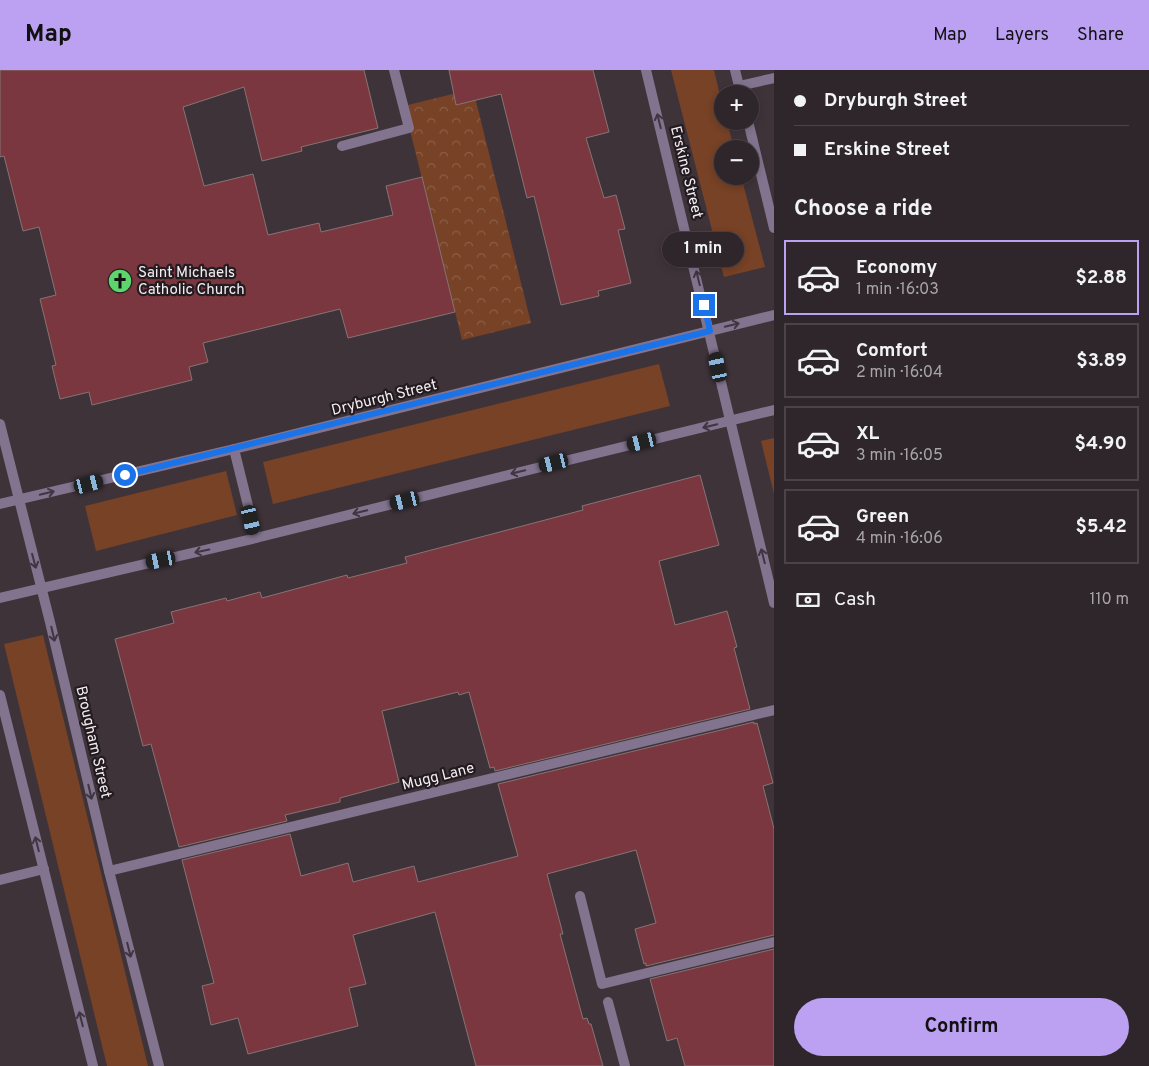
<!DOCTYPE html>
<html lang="en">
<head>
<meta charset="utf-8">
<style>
  :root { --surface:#2f262c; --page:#372e34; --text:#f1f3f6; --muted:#a7a5a9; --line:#4a4348; --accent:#bca0f2 }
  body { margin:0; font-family:Overpass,sans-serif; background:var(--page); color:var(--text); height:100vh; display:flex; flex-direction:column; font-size:19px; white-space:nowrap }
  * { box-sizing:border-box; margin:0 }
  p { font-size:16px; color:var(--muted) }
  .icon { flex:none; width:28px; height:28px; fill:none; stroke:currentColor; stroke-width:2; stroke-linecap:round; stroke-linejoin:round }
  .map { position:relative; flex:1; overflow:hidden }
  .panel { display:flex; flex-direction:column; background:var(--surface); width:375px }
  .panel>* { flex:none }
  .hud { display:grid; align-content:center; height:110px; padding:0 20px; background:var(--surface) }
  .tools { position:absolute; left:714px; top:15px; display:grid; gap:10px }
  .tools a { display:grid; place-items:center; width:45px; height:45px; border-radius:50%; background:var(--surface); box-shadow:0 2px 8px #0003,0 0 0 1px var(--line); font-size:25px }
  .end { position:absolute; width:22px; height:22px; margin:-11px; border:6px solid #1a73e8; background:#fff; box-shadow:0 0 0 2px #fff }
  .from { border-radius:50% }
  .bubble { position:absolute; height:35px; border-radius:18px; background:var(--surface); box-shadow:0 2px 8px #0003,0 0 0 1px var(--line); font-size:16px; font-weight:700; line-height:35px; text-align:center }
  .car { position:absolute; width:15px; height:30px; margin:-15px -8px; border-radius:6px; box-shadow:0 0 4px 1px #0007; background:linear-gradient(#222 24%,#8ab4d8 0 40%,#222 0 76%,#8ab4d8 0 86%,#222 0) }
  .hud b { display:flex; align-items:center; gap:18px; height:48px; font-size:19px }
  .hud b+b { border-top:1px solid var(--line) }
  .hud i { width:12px; height:12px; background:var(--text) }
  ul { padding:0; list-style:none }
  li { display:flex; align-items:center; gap:15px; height:75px; margin:0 10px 8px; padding:0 10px; border:2px solid var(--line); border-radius:0px }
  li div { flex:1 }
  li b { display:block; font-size:19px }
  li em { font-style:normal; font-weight:700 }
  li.on { border-color:var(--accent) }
  li>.icon { width:45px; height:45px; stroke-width:1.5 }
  h2 { padding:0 20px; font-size:22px; line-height:60px }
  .pay { display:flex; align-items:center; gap:12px; height:55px; padding:0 20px; font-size:19px }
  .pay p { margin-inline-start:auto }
  .primary-button { display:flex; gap:10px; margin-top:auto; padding:10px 20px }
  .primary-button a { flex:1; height:58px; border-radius:30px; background:var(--accent); color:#111; font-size:20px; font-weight:700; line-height:58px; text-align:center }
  header { display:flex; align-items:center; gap:30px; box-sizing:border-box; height:70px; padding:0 25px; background:var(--accent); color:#111 }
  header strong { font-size:24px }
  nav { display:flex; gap:28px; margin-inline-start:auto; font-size:18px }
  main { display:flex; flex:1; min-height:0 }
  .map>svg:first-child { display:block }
  .grass { fill:#774226 }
  .park { fill:url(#park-crowns) }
  .building { fill:#7b373f; stroke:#857475 }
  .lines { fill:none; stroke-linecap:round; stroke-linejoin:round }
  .lane { stroke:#82748f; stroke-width:10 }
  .street { stroke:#82748f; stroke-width:10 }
  .oneway { stroke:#3f3641 }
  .route { stroke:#1a73e8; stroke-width:6 }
  .labels { text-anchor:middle; stroke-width:4.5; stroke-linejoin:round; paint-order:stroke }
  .street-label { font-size:15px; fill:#f5edf1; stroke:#221c20 }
  .poi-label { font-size:15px; fill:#f5edf1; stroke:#221c20; text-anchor:start }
</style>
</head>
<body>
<header>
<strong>Map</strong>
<nav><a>Map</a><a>Layers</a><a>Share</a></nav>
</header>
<main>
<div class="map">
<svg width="774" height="996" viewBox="0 0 774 996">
  <defs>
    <pattern id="park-crowns" width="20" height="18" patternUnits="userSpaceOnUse" patternTransform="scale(1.25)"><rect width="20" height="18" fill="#774226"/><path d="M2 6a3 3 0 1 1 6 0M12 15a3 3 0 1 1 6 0" fill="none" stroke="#8b5e46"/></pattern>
  </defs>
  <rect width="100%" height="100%" fill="#3f333a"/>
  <g class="grass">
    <path d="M671 0H714L722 34V51H727L734 79H722V106H741L765 197 724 207Z"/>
    <path d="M659 294 670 336 273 434 263 392Z"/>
    <path d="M774 368V424L761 371Z"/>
    <path d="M226 401 237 445 96 481 85 436Z"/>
    <path d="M43 565 148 996H107L4 574Z"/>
  </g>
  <path class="park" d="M473 19 531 253 462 270 404 36Z"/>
  <g class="building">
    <path d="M0 0H364L378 58 301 77 302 81 262 91 244 17 183 37 204 116 253 104 268 165 319 153 321 162 393 145 386 116 422 107 455 242 348 268 340 239 203 273 208 292 189 297 192 310 92 335 89 322 60 329 52 296 56 295 40 229 56 225 39 157 23 161 4 86 0 87Z"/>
    <path d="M449 0H593L609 62 586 68 604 128 616 125 625 159 618 160 631 213 598 221 599 226 561 235 534 126 527 128 501 24 456 35Z"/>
    <path d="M700 405 719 475 659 491 675 555 727 541 737 577 734 578 750 639 495 701 494 697 490 698 469 622 459 625 458 622 382 641 399 712 340 728V732L285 745 287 751 179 777 151 674 143 676 115 569 174 553 171 542 226 528 227 531 260 522 262 528 347 505 348 508 407 493 405 487 583 440 582 436Z"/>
    <path d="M754 652V654L757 653 773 713 763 716 774 759V865L646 896V893L644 894 635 859 656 853 636 780 547 804 563 864H560L583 949 587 948 589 954H591L603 996H476L435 842 353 865 366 914 349 918 358 956 248 984 238 948 211 955 202 916 214 913 182 790 290 764 301 806 348 793 353 812 414 796 418 812 518 786 498 714Z"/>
    <path d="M774 879V996H685L677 968 667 971 650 909Z"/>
  </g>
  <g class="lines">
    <g class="lane">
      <path d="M739 16 774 8"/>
      <path d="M342 76 409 58 394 0"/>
      <path d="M109 801 774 640"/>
      <path d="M0 810 44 799"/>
      <path d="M580 826 602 914 774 872"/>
      <path d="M608 932 625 996"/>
    </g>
    <g class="street">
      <path d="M646 0C690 178 731 356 774 533"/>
      <path d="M735 0 741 24"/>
      <path d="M748 51 774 158"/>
      <path d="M0 354 50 552 109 801 159 996"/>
      <path d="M234 379 256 468"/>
      <path d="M0 434 234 379 774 245"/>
      <path d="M0 528 256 468 573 389 774 340"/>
      <path d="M0 625 93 996"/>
    </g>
  </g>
  <defs><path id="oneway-shaft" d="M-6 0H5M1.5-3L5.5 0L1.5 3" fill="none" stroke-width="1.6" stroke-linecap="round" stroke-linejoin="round" transform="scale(1.25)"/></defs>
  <g class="oneway">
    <use href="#oneway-shaft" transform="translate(659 51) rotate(-104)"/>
    <use href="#oneway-shaft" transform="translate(698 208) rotate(-104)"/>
    <use href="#oneway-shaft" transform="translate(732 255) rotate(-14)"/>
    <use href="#oneway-shaft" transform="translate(710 356) rotate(167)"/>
    <use href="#oneway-shaft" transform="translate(518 402) rotate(166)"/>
    <use href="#oneway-shaft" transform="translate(47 423) rotate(-13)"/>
    <use href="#oneway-shaft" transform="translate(360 442) rotate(166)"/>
    <use href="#oneway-shaft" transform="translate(202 481) rotate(168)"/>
    <use href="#oneway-shaft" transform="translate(763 486) rotate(-104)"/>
    <use href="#oneway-shaft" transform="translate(34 491) rotate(75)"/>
    <use href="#oneway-shaft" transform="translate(53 564) rotate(77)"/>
    <use href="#oneway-shaft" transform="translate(90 722) rotate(77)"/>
    <use href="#oneway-shaft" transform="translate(37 774) rotate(-104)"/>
    <use href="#oneway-shaft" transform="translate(129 880) rotate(76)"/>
    <use href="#oneway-shaft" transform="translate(81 949) rotate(-104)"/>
  </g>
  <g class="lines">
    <path class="route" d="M125 405 710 261 704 235"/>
  </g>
  <defs>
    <g id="church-disc" transform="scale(1.25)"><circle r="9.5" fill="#5dd56c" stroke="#221c20"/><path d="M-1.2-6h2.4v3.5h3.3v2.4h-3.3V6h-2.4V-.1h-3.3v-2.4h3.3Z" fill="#111"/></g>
  </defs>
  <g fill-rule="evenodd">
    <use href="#church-disc" x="120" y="211"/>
  </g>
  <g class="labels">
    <g class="street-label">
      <text transform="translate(687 102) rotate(76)" y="5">Erskine Street</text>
      <text transform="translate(384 327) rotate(-14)" y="5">Dryburgh Street</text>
      <text transform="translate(94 672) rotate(77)" y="5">Brougham Street</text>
      <text transform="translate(438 706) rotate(-14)" y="5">Mugg Lane</text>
    </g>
    <g class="poi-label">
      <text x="138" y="207">Saint Michaels<tspan x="138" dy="17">Catholic Church</tspan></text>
    </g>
  </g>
</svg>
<div class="tools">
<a>+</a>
<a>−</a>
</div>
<i class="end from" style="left:125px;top:405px"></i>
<i class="end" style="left:704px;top:235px"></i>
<div class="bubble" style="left:662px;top:162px;width:82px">1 min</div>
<i class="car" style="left:718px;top:297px;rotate:348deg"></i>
<i class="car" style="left:642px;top:372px;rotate:256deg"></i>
<i class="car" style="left:554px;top:393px;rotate:256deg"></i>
<i class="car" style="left:89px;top:414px;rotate:76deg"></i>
<i class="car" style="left:405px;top:431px;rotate:256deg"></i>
<i class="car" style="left:251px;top:450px;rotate:167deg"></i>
<i class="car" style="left:161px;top:490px;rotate:258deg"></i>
</div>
<section class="panel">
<div class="hud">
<b><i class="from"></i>Dryburgh Street</b>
<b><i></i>Erskine Street</b>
</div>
<h2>Choose a ride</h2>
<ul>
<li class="on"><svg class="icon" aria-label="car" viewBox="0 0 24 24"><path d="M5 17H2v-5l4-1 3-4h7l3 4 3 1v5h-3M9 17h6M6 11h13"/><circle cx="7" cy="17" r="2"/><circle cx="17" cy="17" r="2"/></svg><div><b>Economy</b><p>1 min · 16:03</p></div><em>$2.88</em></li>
<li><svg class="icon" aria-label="car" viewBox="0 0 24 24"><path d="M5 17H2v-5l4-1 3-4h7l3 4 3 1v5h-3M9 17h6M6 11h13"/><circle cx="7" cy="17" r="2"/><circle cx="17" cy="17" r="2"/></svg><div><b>Comfort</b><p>2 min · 16:04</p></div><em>$3.89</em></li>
<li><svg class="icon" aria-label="car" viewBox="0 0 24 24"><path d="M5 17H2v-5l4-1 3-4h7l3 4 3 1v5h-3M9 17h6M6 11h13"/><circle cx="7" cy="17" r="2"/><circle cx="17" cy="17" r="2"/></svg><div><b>XL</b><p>3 min · 16:05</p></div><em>$4.90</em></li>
<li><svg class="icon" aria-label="car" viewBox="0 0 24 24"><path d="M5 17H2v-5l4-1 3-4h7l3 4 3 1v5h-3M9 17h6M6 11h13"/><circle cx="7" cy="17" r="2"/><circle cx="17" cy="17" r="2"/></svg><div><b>Green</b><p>4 min · 16:06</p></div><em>$5.42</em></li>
</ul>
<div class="pay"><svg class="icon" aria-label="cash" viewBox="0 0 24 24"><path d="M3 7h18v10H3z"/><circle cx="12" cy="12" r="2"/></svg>Cash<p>110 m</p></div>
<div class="primary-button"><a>Confirm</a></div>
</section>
</main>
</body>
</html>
